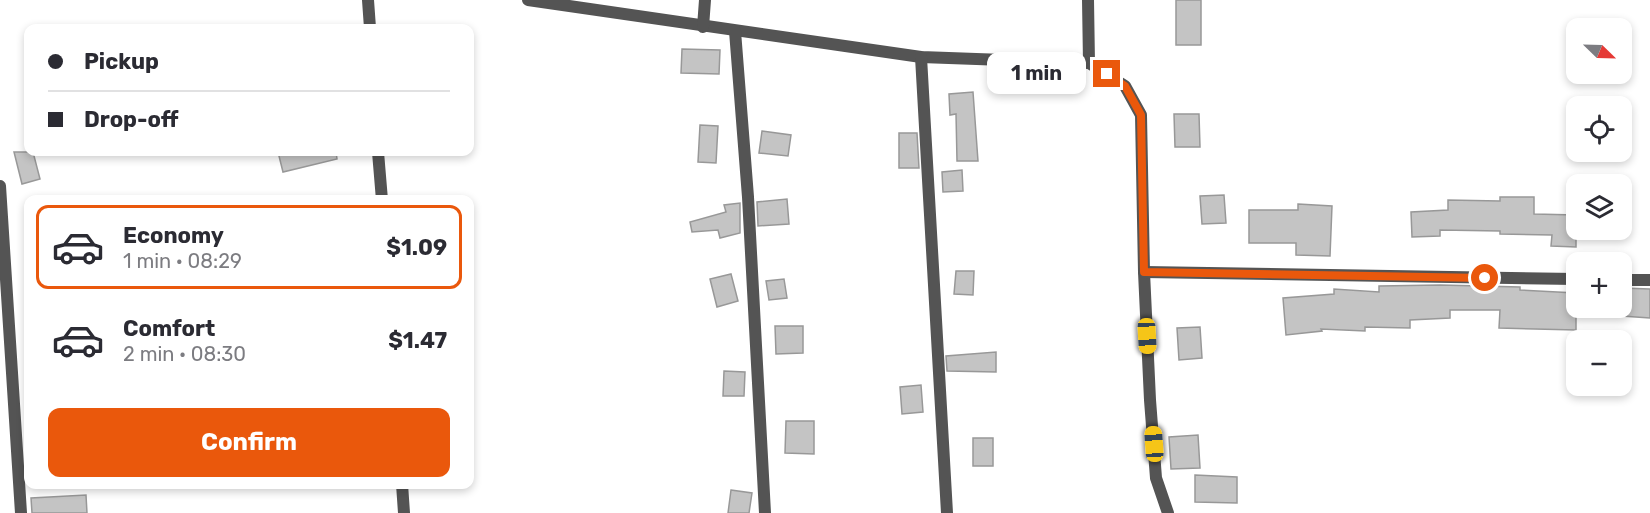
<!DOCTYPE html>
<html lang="en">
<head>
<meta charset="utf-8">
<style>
  :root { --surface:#fff; --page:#f2f2f3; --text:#2b2b33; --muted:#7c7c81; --line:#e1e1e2; --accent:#ea580c }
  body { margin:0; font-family:Rubik,sans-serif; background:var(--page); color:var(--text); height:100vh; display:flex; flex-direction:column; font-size:22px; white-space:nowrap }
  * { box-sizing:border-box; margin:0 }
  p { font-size:20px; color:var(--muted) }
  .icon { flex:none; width:33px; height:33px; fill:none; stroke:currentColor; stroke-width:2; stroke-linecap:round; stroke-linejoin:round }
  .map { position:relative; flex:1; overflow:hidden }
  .drawer { position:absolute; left:24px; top:195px; width:450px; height:294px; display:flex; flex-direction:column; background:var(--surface); border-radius:12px; box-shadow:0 3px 9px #0003 }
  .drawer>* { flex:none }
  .banner { position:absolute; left:24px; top:24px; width:450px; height:132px; border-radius:12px; box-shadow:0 3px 9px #0003; display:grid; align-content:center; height:132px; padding:0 24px; background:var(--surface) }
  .needle { width:39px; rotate:113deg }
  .buttons { position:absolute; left:1566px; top:18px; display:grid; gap:12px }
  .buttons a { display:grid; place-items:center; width:66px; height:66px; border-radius:12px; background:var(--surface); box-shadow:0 3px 9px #0003; font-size:30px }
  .end { position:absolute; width:27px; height:27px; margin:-14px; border:8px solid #ea580c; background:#fff; box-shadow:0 0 0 3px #fff }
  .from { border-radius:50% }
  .bubble { position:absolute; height:42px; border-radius:12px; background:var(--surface); box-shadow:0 3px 9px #0003; font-size:20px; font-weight:700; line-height:42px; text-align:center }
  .car { position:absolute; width:18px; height:36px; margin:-18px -9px; border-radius:8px; box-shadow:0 0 4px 2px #0007; background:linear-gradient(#f5c518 24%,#345 0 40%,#f5c518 0 76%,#345 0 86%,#f5c518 0) }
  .banner b { display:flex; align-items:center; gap:21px; height:57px; font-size:22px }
  .banner b+b { border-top:2px solid var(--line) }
  .banner i { width:15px; height:15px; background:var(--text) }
  ul { padding:10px 0 0; list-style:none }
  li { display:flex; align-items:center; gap:18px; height:84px; margin:0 12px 9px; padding:0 12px; border:3px solid transparent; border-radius:12px }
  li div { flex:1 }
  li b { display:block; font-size:22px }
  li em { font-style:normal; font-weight:700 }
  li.on { border-color:var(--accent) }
  li>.icon { width:54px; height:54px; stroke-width:1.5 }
  .action { display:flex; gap:12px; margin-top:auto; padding:12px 24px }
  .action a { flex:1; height:69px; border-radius:12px; background:var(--accent); color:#fff; font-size:24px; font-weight:700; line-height:69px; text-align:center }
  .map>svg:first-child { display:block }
  .building { fill:#c4c4c4; stroke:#989898; stroke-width:1.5 }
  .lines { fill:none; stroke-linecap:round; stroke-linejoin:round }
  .street { stroke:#545454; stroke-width:12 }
  .route { stroke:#ea580c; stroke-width:8 }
</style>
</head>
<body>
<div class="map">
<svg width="1650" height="513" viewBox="0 0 1650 513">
  <rect width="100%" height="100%" fill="#fff"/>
  <g class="building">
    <rect x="1176" y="0" width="25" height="45"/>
    <path d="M682 49 720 50 719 74 681 73Z"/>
    <path d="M973 92 978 161H957L956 114 950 115 949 94Z"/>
    <path d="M1174 114H1199L1200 147H1175Z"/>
    <path d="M700 125 718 126 716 163 698 162Z"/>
    <path d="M762 131 791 135 788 156 759 153Z"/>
    <path d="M899 133H917L919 168H899Z"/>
    <path d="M14 152H33L40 179 22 184Z"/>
    <path d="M278 152H336L337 159 283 172Z"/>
    <path d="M962 170 963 191 943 192 942 172Z"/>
    <path d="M1224 195 1226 223 1202 224 1200 196Z"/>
    <path d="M1500 197H1534V214L1576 215V247L1551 246 1552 235 1500 234V231L1440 230V236L1412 237 1411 212 1448 210V200L1500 201Z"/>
    <path d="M787 199 789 224 758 226 757 202Z"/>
    <path d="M740 203V233L720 238 718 230 692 232 690 222 726 212 724 205Z"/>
    <path d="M1298 204 1332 206 1330 256 1296 255V243H1249V210H1298Z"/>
    <path d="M956 271H974L973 295 954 294Z"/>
    <path d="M731 274 738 301 717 307 710 279Z"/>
    <path d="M784 279 787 298 769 300 766 281Z"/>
    <path d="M1440 285 1520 287V290L1576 293V330L1499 328 1500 310H1450V318L1410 320V328L1365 327V331L1321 329 1322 331 1286 335 1283 298 1334 294V289L1379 292V286Z"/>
    <path d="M1622 288 1650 289V318L1622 316Z"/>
    <path d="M775 326H803V353L776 354Z"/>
    <path d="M1200 327 1202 358 1179 360 1177 328Z"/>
    <path d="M996 352V372L947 371 946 356Z"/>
    <path d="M724 371 745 372 744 396H723Z"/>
    <path d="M921 385 923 412 902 414 900 387Z"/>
    <path d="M786 421H814V454L785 453Z"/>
    <path d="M1198 435 1200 468 1171 469 1169 437Z"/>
    <rect x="973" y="438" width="20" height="28"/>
    <path d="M1195 475 1237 477V503L1195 502Z"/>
    <path d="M731 490 752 493 749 513H728Z"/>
    <path d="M86 495 87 513H32L31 498Z"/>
  </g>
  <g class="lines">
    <g class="street">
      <path d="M368 0 370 28"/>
      <path d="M528 0 921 57 1089 63 1125 86 1141 115 1144 272 1150 400 1156 478 1168 513"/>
      <path d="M1088 0 1089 63"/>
      <path d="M703 27 705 0"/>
      <path d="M735 31 748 197 765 513"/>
      <path d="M921 57 947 513"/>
      <path d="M378 152 382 200"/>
      <path d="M0 186 21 513"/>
      <path d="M1144 272 1576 279"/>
      <path d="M1622 280H1650"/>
      <path d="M402 484 404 513"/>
    </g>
  </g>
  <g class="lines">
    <path class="route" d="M1107 74 1125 86 1141 115 1144 272 1485 278"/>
  </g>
</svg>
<div class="buttons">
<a><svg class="needle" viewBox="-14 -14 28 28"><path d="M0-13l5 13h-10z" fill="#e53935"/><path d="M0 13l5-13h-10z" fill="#7c7c81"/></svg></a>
<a><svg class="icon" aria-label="locate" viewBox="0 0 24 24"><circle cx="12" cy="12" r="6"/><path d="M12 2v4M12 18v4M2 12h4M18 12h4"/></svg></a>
<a><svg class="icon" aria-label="layers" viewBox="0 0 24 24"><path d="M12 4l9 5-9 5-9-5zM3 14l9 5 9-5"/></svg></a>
<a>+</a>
<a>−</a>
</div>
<i class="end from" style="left:1485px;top:278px"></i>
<i class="end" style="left:1107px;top:74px"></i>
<div class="bubble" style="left:987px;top:52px;width:99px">1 min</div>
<i class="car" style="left:1147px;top:336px;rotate:177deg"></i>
<i class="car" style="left:1154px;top:444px;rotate:356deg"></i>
<div class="banner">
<b><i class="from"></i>Pickup</b>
<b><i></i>Drop-off</b>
</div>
<section class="drawer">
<ul>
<li class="on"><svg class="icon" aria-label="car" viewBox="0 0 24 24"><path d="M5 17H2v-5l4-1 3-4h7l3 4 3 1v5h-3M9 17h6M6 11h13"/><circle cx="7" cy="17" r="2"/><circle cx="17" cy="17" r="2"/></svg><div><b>Economy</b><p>1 min · 08:29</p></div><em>$1.09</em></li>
<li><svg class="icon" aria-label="car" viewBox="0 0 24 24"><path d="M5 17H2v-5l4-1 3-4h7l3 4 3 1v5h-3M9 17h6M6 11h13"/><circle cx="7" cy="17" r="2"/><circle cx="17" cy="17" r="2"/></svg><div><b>Comfort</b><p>2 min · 08:30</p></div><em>$1.47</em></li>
</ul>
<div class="action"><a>Confirm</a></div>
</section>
</div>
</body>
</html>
